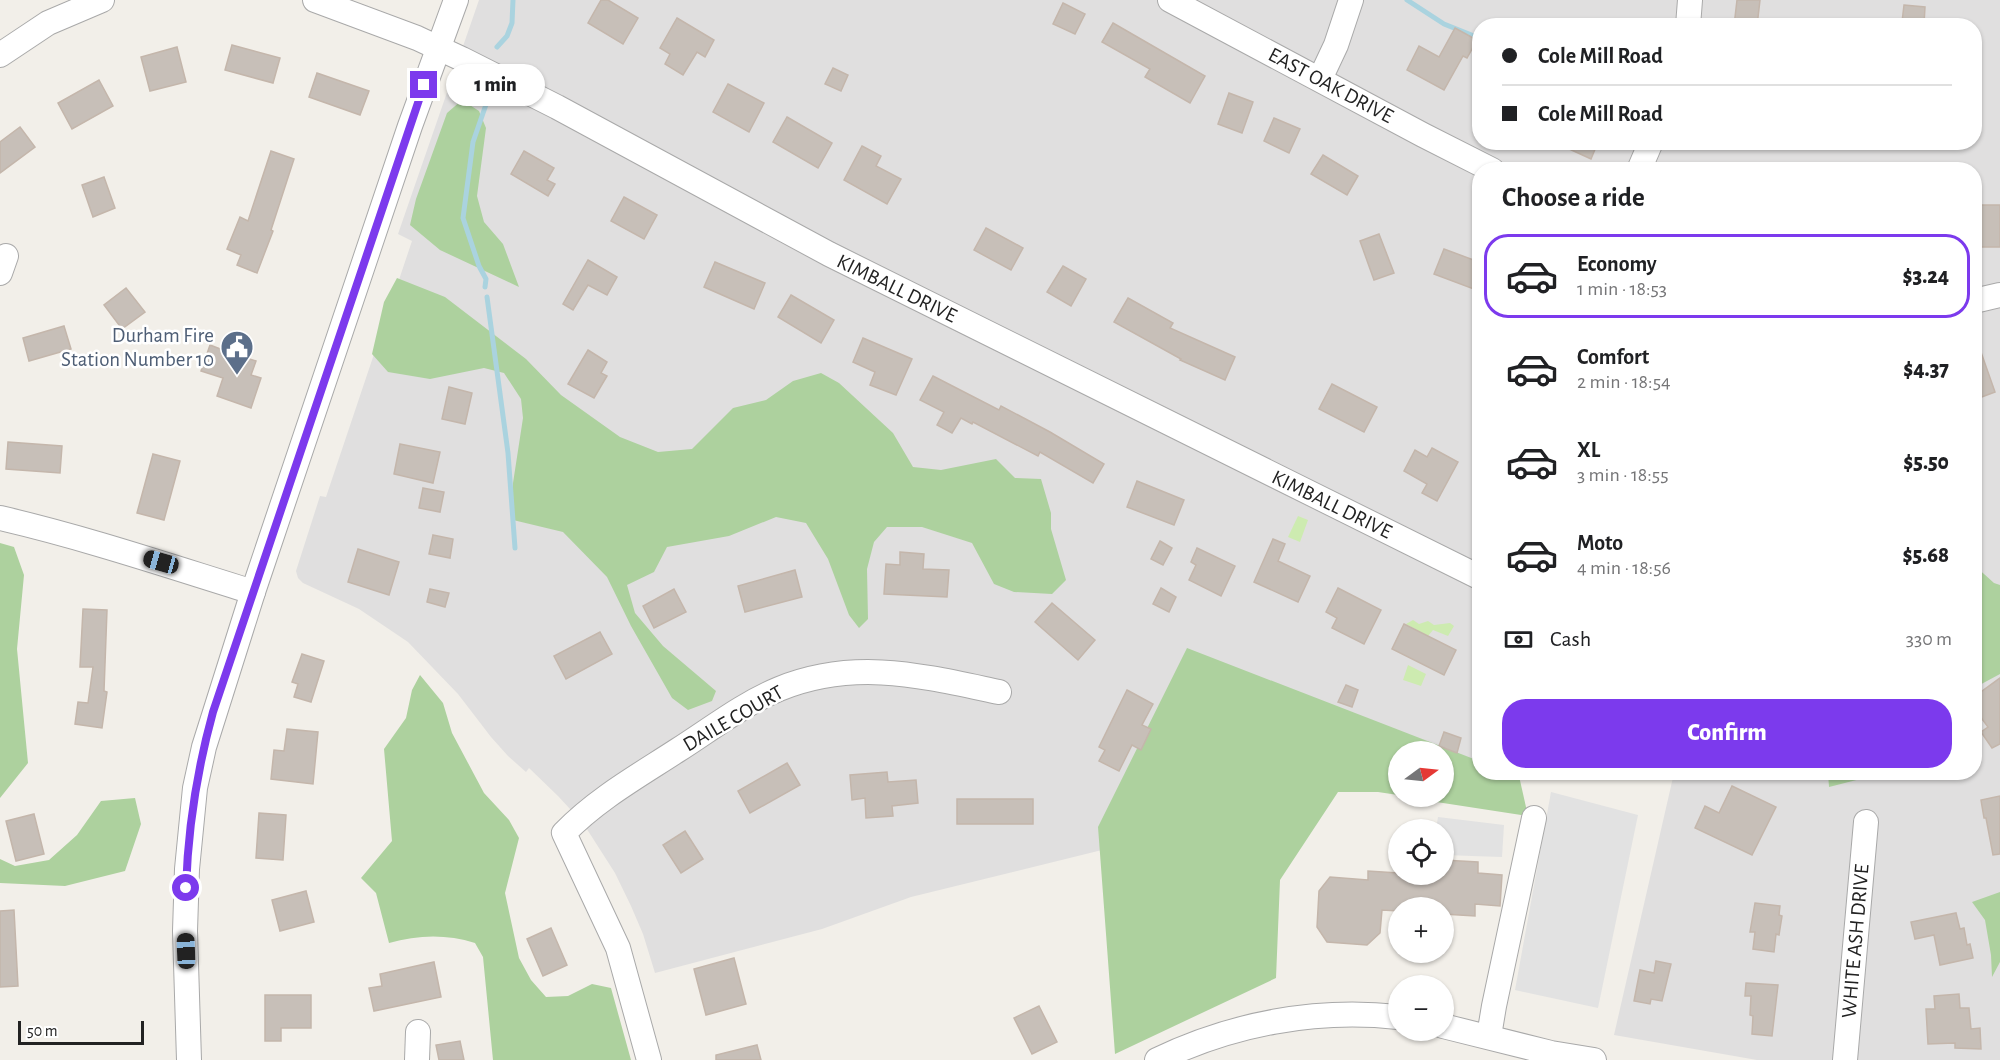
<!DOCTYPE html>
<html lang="en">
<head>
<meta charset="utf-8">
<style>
  :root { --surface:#fff; --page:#f2f2f2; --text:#202124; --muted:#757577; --line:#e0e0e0; --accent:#7c3aed }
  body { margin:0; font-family:"Alegreya Sans",sans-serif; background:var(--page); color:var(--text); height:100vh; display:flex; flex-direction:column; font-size:22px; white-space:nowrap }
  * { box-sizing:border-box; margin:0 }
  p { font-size:20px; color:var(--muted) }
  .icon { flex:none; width:33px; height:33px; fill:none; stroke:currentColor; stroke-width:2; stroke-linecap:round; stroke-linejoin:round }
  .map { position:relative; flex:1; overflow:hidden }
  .drawer { position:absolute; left:1472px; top:162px; width:510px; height:618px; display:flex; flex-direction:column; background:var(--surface); border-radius:24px; box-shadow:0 2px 4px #0004 }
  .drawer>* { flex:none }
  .guide { position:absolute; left:1472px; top:18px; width:510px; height:132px; border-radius:24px; box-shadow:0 2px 4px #0004; display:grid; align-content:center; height:132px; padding:0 30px; background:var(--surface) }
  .needle { width:39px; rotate:75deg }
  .fabs { position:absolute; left:1388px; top:741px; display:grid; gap:12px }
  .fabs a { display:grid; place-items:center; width:66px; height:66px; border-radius:50%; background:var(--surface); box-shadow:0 2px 4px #0004; font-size:30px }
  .scale { position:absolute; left:18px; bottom:15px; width:126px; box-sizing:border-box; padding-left:6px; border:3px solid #222; border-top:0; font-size:16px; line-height:21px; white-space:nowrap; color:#222; -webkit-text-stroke:4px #fff; paint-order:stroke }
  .end { position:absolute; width:27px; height:27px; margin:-14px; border:8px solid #7c3aed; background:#fff; box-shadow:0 0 0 3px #fff }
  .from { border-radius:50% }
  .bubble { position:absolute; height:42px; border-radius:21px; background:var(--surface); box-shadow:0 2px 4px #0004; font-size:20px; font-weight:800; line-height:42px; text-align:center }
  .car { position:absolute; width:18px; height:36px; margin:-18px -9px; border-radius:8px; box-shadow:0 0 4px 2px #0007; background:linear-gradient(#222 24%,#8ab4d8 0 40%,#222 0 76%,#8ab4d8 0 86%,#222 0) }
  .guide b { display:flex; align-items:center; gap:21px; height:57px; font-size:22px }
  .guide b+b { border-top:2px solid var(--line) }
  .guide i { width:15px; height:15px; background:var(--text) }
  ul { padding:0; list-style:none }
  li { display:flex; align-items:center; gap:18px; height:84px; margin:0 12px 9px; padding:0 18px; border:3px solid transparent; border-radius:24px }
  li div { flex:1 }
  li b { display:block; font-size:22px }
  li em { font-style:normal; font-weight:800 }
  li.on { border-color:var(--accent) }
  li>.icon { width:54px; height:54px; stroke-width:1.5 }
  h2 { padding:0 30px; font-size:27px; line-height:72px }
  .pay { display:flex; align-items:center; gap:15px; height:66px; padding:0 30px; font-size:22px }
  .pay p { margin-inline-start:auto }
  .action { display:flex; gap:12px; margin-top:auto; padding:12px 30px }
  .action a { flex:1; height:69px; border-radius:24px; background:var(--accent); color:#fff; font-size:24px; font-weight:800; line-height:69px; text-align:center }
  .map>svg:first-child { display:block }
  .residential { fill:#e0dfdf; fill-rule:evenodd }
  .grass { fill:#cdebb0 }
  .forest { fill:#add19e }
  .parking { fill:#e2e2e2 }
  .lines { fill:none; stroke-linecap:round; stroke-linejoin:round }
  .stream { stroke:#aad3df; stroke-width:5 }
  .building { fill:#c7bfb8; stroke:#c4b6ab; stroke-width:1.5 }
  .minor-casing { stroke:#a9a9a9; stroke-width:26 }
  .minor { stroke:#fff; stroke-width:24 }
  .route { stroke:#7c3aed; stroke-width:8 }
  .labels { text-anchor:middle; stroke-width:5; stroke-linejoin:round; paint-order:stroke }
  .street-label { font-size:21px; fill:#222; stroke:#fff }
  .service-label { font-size:21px; fill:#4e5e75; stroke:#fff; text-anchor:end }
</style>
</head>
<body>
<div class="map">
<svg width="2000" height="1060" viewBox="0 0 2000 1060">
  <rect width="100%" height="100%" fill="#f2efe9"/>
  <path class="residential" d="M479 0H2000V1060H1757L1614 1035 1674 773 1974 772V170H1479V757L1443 766V752H1398V777L911 897 822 929 655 973 643 934 631 906 615 873 583 823 558 796 529 768 526 772 508 756 491 737 458 694 408 642 359 609 303 583 298 578 296 571 320 496 326 497 412 241 398 234ZM1479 26H1974V142H1479Z"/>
  <g class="grass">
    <path d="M1298 516 1308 520 1300 542 1288 537Z"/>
    <path d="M1413 620 1419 624 1428 621 1434 625 1450 623 1454 626 1448 636 1433 630 1428 636 1406 624Z"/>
    <path d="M1408 665 1426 674 1421 686 1403 680Z"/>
  </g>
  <g class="forest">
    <path d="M462 100 479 111 486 128 477 196 484 222 503 244 519 287 440 250 410 225 416 199 447 113Z"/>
    <path d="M397 278 445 297 526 359 561 395 620 437 658 452 692 449 733 408 766 400 793 381 821 373 839 383 893 433 913 467 941 470 996 459 1015 478 1041 479 1051 513V529L1066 580 1052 594 1014 592 994 584 972 543 922 527H887L874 542 867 569 868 619 859 628 849 615 828 559 806 523 776 517 729 536 667 547 654 572 627 585 635 613 663 646 716 691 712 701 688 710 672 698 631 626 607 577 563 532 513 520V483L523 418 521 399 504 373 484 368 430 379 388 372 372 354 384 302Z"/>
    <path d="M0 543 14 547 24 575 17 649 28 763 0 798Z"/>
    <path d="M1974 565 1994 583 2000 585V674L1974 688Z"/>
    <path d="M1187 648 1479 761V772L1510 773 1519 776 1528 816 1404 797 1443 796V752H1398V795L1378 792H1338L1280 880 1276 978 1115 1054 1098 827Z"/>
    <path d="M420 675 443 703 452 733 484 793 509 820 519 838 505 893 519 958 531 980 546 997 568 996 592 984 611 988 631 1060H493L483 957 475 943C446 934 418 935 389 943L376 893 361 878 392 841 384 749 406 718 412 690Z"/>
    <path d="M1828 773V772L1884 773 1829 787Z"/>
    <path d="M135 798 141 824 125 871 65 886 0 883V859L15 866 49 860 77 835 101 801Z"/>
    <path d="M2000 892V962L1992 977 1991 955 1985 920 1972 902Z"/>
  </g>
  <g class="parking">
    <path d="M1551 792 1638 815 1598 1008 1515 990Z"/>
    <path d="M1438 817 1504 825 1502 857 1443 855V830L1436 829Z"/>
  </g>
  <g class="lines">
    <g class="stream">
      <path d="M1407 0 1444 24 1479 38"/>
      <path d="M497 47 507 36 512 23 513 0"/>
      <path d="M485 287 486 279 479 266 463 218 473 142 490 93"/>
      <path d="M487 297 508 453 515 548"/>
    </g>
  </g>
  <g class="building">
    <path d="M601 0H608L638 18 623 44 588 23Z"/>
    <path d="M1737 0H1760L1757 26H1734Z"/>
    <path d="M1063 3 1085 14 1075 34 1053 24Z"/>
    <path d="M1904 5 1925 7 1924 24 1902 22Z"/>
    <path d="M677 18 714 40 705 57 697 52 683 75 665 64 670 54 660 48Z"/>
    <path d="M1113 23 1205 76 1190 103 1145 77 1150 69 1102 42Z"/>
    <path d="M1455 28 1477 40 1467 58 1463 56 1444 90 1407 70 1419 46 1439 57Z"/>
    <path d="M232 45 280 58 273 83 225 70Z"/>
    <path d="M177 47 186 82 150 91 141 57Z"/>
    <path d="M833 68 848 75 841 91 825 84Z"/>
    <path d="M317 73 369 91 360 115 309 97Z"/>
    <path d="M99 80 113 106 72 129 58 103Z"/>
    <path d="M728 84 764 103 749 132 713 112Z"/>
    <path d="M1229 93 1253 102 1242 133 1218 124Z"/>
    <path d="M787 117 832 143 818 168 773 142Z"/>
    <path d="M1274 118 1300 129 1289 153 1264 141Z"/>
    <path d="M20 127 35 147 0 173V142Z"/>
    <path d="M1554 142H1598L1591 159Z"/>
    <path d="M862 146 881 156 876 166 901 179 887 204 844 180Z"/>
    <path d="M271 151 294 159 271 230 273 231 257 273 237 265 241 255 227 249 240 217 248 221Z"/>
    <path d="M524 151 554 168 547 180 555 184 548 196 511 174Z"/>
    <path d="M1323 155 1358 176 1347 195 1311 174Z"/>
    <path d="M104 177 115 208 93 217 82 185Z"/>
    <path d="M624 197 657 215 644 239 611 221Z"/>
    <rect x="1974" y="205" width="26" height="42"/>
    <path d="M986 228 1023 248 1011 270 974 250Z"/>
    <path d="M1379 234 1394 273 1374 280 1360 241Z"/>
    <path d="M1444 249 1479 262V291L1434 274Z"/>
    <path d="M588 260 617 277 607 295 588 285 573 310 563 304Z"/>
    <path d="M715 262 765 283 754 309 704 287Z"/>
    <path d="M1063 266 1086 279 1071 306 1047 292Z"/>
    <path d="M126 288 145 312 122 329 104 305Z"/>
    <path d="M791 295 834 320 821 343 778 317Z"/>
    <path d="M1128 298 1173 323 1170 328 1235 357 1225 380 1180 360 1181 359 1114 322Z"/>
    <path d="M64 326 71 349 29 361 23 338Z"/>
    <path d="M863 338 912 359 896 395 870 385 875 372 853 362Z"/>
    <path d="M1974 338H1976L1995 392 1974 400Z"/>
    <path d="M210 345 223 350 225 345 242 351 240 356 256 361 251 375 261 378 251 408 217 396 223 378 201 371Z"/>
    <path d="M588 350 607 362 601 373 607 376 594 398 568 384Z"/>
    <path d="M933 376 999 410 1001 406 1050 432 1104 464 1093 483 1040 452 1038 456 973 422 972 424 961 418 952 433 937 425 944 412 920 400Z"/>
    <path d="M1332 384 1377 407 1364 432 1319 409Z"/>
    <path d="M449 387 472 393 465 424 442 419Z"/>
    <path d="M8 442 62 446 60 473 6 469Z"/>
    <path d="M400 444 440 452 433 483 394 474Z"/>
    <path d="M1432 448 1458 462 1437 501 1422 493 1427 484 1404 471 1415 450 1427 457Z"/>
    <path d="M153 454 180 461 164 520 137 513Z"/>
    <path d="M1137 481 1184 500 1174 525 1127 507Z"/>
    <path d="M423 488 444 492 440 512 419 508Z"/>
    <path d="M433 535 453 539 450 558 429 554Z"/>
    <path d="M1273 539 1285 544 1278 561 1310 576 1298 602 1254 582Z"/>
    <path d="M1160 541 1172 548 1163 565 1151 559Z"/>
    <path d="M1197 548 1235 566 1221 596 1189 580 1196 565 1191 562Z"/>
    <path d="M358 549 399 562 389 595 348 582Z"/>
    <path d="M900 552 924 554 923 569 949 570 947 597 884 594 886 564 900 565Z"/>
    <path d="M795 570 802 597 745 612 738 586Z"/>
    <path d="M1161 588 1176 597 1169 612 1153 604Z"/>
    <path d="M1338 588 1381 610 1364 644 1332 628 1337 618 1326 612Z"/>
    <path d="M430 589 449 593 445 607 427 602Z"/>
    <path d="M674 589 686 612 654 628 643 606Z"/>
    <path d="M1052 603 1095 640 1078 660 1035 622Z"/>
    <path d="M83 609 107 610 104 691 107 692 102 728 75 724 78 702 88 703 93 667H80Z"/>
    <path d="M1404 624 1456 650 1444 675 1392 649Z"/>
    <path d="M600 632 612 654 566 679 554 656Z"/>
    <path d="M302 654 324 661 311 702 294 697 298 684 292 682Z"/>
    <path d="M2000 678V744L1992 748 1981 732 1988 727 1974 708V697Z"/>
    <path d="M1346 685 1358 690 1352 707 1338 702Z"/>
    <path d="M1127 690 1153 704 1142 725 1151 729 1141 750 1132 745 1119 771 1099 761 1105 750 1099 747Z"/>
    <path d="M287 729 318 732 313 784 271 779 274 750 284 751Z"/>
    <path d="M1444 732 1461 738 1457 753 1439 746Z"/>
    <path d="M787 763 800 785 750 813 738 791Z"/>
    <path d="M887 772 888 782 916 780 918 803 892 806 893 816 866 818 865 798 852 800 850 775Z"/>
    <path d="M1732 786 1776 807 1752 855 1695 828 1705 806 1719 813Z"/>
    <path d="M2000 796V854L1993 855 1986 818H1984L1981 800Z"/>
    <rect x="957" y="799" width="76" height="25"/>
    <path d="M259 813 286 815 283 860 256 858Z"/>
    <path d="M34 814 44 854 16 861 6 821Z"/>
    <path d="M685 831 703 859 681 873 663 845Z"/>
    <path d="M1443 860 1478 862V873L1502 875 1500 906 1475 904V916L1443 914V908H1398V911L1382 910 1380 933 1367 945 1327 942 1317 927 1319 891 1330 877 1368 880V871L1398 873V874H1443Z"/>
    <path d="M306 891 314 922 280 931 272 900Z"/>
    <path d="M1755 903 1780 906 1779 915 1782 916 1779 935 1776 934 1774 952 1753 949 1755 932H1750Z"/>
    <path d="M14 910 18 986 0 987V911Z"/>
    <path d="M1956 913 1960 929 1964 928 1967 945 1970 944 1973 958 1940 965 1934 935 1915 939 1911 922Z"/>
    <path d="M551 928 567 965 543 976 527 939Z"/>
    <path d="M734 958 746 1004 706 1015 694 969Z"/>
    <path d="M1656 961 1671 964 1662 1001 1651 999 1650 1004 1634 1001 1640 970 1654 973Z"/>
    <path d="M434 962 441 997 374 1011 369 988 382 986 380 974Z"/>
    <path d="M1746 983 1778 985 1772 1036 1752 1034 1753 1016 1750 1015 1751 996H1745Z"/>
    <path d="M1959 994 1960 1008H1969L1971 1029 1980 1028 1981 1049 1955 1048V1043L1928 1044 1926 1009H1935L1934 996Z"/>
    <path d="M265 995H311V1028H281V1041H265Z"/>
    <path d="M1039 1006 1057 1042 1032 1054 1014 1018Z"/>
    <path d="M460 1041 464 1060H439L436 1045Z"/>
    <path d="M757 1045 761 1060H716V1055Z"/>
  </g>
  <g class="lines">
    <g class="minor-casing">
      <g id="minor">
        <path d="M315 0 417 38 462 59 557 107 829 254 1479 577"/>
        <path d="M1170 0 1423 135 1492 170"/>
        <path d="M1688 26 1690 0"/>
        <path d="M0 55 48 23 102 0"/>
        <path d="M1320 79 1336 45 1351 0"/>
        <path d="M1639 170 1651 142"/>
        <path d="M0 273 6 256"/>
        <path d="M1974 301 2000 295"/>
        <path d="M0 518C86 538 169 566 253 592"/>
        <path d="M1443 1026 1551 1053 1594 1060"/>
        <path d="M1489 1036 1494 1006 1534 818"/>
        <path d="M189 1060 185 931 187 869 195 788 204 747 253 592 410 126 456 0"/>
        <path d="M417 1060 418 1032"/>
        <path d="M649 1060 618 948 564 833C597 799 638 776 678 750 711 729 743 704 779 689 855 658 923 676 999 692"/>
        <path d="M1157 1060C1232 1024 1315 1008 1398 1017"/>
        <path d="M1845 1060 1866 822"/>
      </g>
    </g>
    <use href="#minor" class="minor"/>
  </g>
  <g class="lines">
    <path class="route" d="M186 888C188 827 197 770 213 712L424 85"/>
  </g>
  <defs>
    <g id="civic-pin" transform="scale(1.725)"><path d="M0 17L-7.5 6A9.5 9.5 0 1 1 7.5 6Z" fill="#5c6f8a" stroke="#fff"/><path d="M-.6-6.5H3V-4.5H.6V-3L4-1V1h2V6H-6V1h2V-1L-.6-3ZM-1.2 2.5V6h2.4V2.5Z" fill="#fff"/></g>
  </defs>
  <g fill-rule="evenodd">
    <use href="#civic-pin" x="237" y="347"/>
  </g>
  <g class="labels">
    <g class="street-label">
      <text transform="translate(1331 85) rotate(28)" y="7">EAST OAK DRIVE</text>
      <text transform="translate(897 288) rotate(26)" y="7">KIMBALL DRIVE</text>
      <text transform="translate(1332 504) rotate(26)" y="7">KIMBALL DRIVE</text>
      <text transform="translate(733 718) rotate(-30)" y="7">DAILE COURT</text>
      <text transform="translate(1855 941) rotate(-85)" y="7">WHITE ASH DRIVE</text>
    </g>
    <g class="service-label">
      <text x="214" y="342">Durham Fire<tspan x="214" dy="24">Station Number 10</tspan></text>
    </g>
  </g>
</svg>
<div class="fabs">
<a><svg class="needle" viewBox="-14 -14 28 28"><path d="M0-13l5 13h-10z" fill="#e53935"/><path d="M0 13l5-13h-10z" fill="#757577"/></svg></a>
<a><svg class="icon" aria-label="locate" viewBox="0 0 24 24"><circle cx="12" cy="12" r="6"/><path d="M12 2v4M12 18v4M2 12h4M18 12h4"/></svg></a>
<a>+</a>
<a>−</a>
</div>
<div class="scale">50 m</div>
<i class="end from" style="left:186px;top:888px"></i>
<i class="end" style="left:424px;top:85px"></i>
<div class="bubble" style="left:446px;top:64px;width:99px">1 min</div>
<i class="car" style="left:161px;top:562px;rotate:286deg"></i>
<i class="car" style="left:186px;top:951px;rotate:358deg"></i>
<div class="guide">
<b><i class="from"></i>Cole Mill Road</b>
<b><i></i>Cole Mill Road</b>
</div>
<section class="drawer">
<h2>Choose a ride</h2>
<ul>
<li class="on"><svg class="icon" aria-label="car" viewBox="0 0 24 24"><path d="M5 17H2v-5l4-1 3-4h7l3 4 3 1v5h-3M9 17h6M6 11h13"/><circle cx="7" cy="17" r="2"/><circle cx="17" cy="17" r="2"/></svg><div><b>Economy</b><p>1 min · 18:53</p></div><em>$3.24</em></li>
<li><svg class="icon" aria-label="car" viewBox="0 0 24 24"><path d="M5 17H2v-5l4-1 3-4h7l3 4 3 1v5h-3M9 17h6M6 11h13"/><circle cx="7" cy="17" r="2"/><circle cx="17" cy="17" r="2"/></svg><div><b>Comfort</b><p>2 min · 18:54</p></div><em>$4.37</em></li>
<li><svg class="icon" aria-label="car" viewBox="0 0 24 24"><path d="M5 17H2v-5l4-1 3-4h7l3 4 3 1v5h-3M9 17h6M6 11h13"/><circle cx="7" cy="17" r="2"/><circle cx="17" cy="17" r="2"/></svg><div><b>XL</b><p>3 min · 18:55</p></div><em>$5.50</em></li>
<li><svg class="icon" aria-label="car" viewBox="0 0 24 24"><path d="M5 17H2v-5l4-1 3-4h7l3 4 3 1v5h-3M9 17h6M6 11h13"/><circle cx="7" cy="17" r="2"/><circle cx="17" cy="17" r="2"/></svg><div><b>Moto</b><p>4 min · 18:56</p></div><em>$5.68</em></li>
</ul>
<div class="pay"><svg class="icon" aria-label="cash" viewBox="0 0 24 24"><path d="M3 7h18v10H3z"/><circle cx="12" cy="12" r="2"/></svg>Cash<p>330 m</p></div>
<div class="action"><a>Confirm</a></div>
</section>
</div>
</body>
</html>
